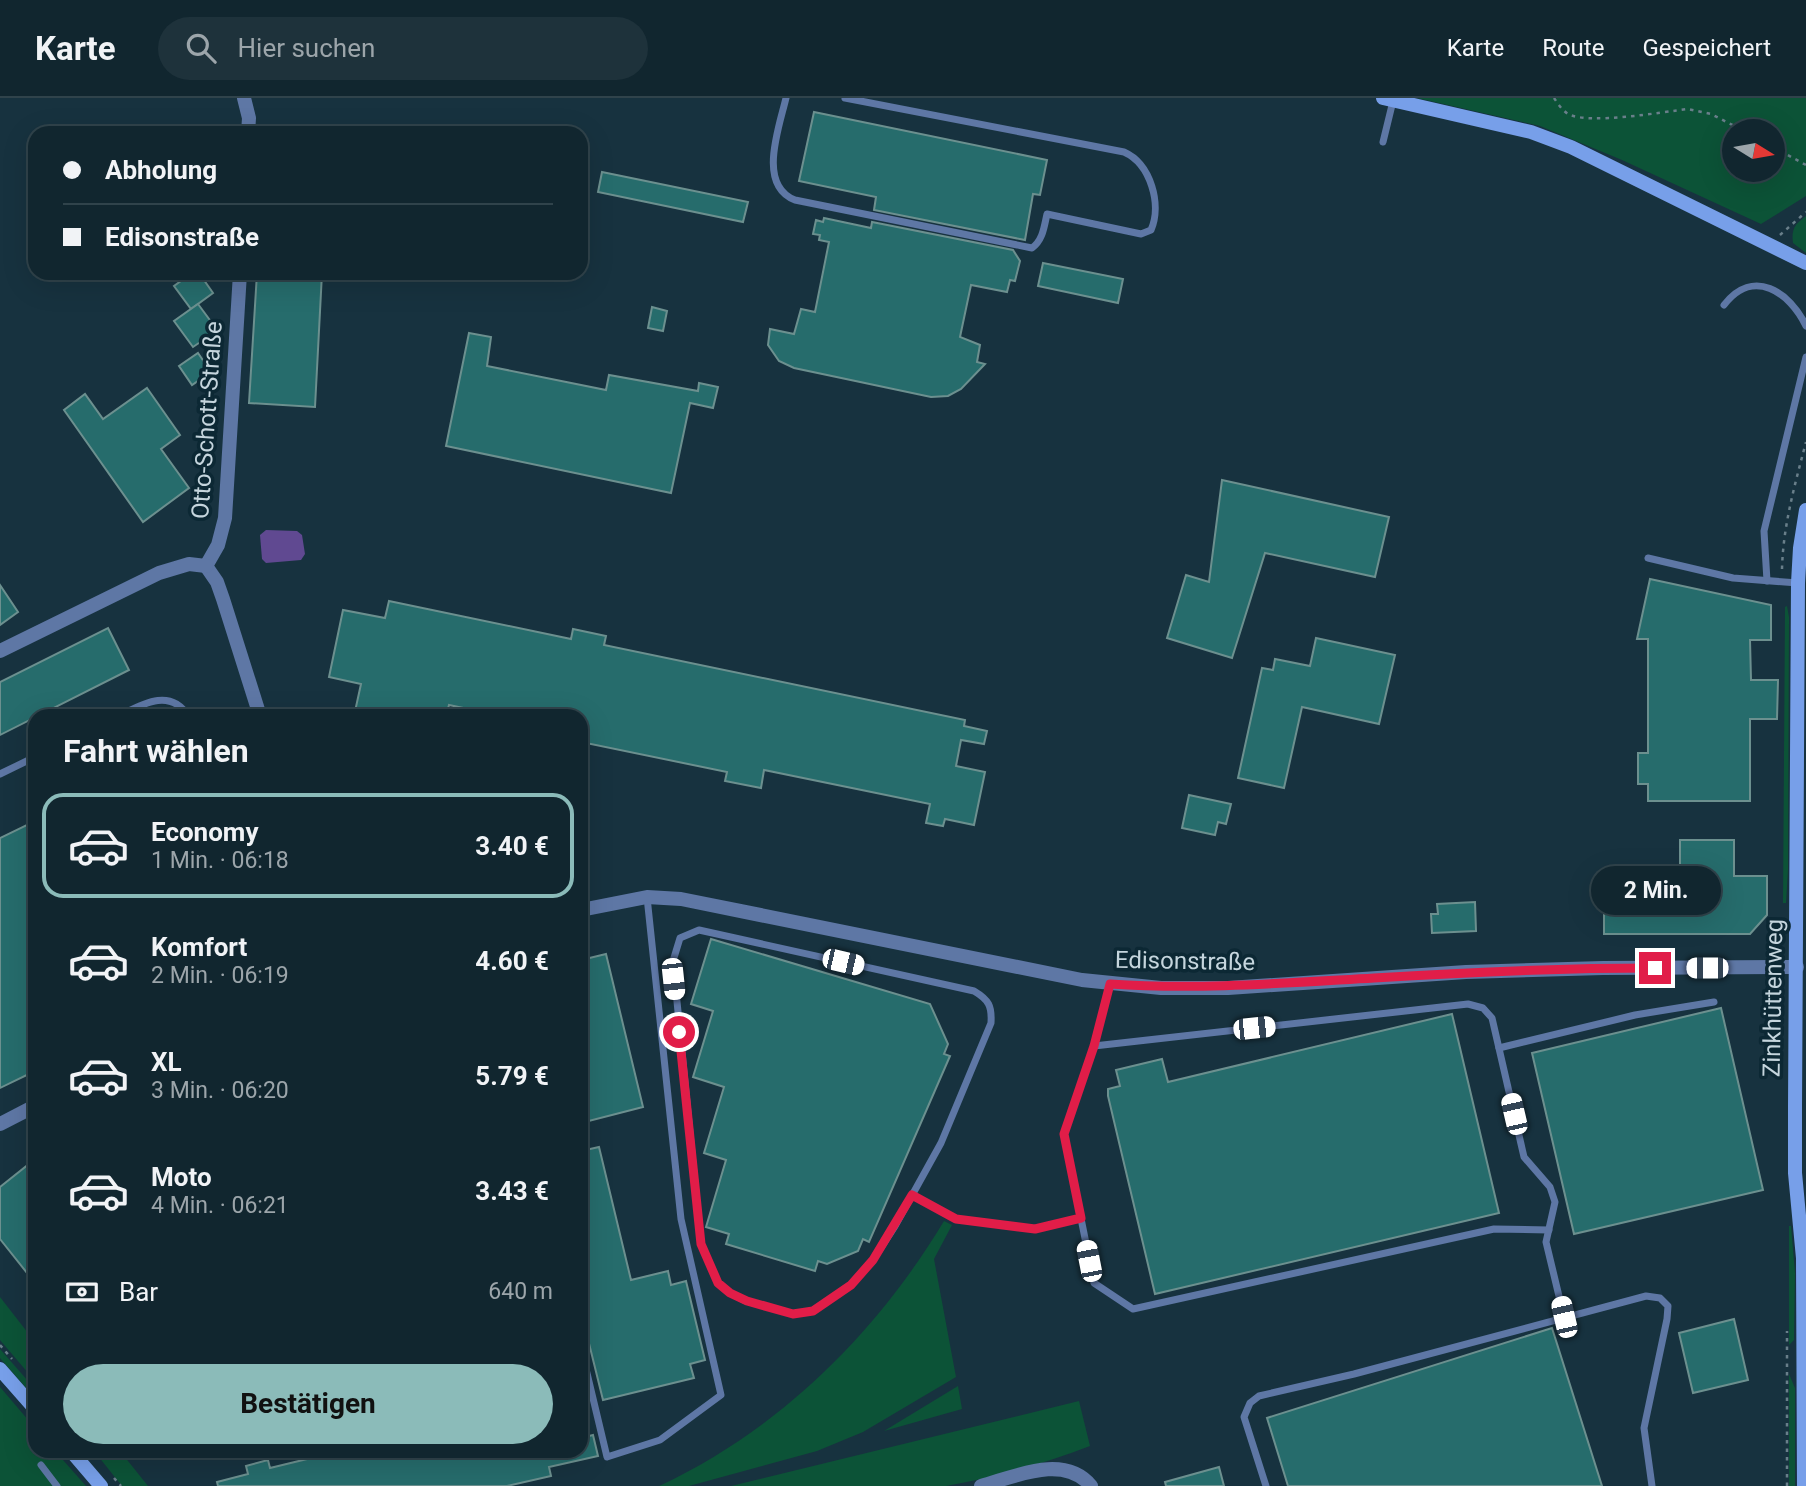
<!DOCTYPE html>
<html lang="de">
<head>
<meta charset="utf-8">
<style>
  :root { --surface:#11262f; --page:#1e323b; --text:#f1f3f6; --muted:#9ca5aa; --line:#30434b; --accent:#8bbbb9 }
  body { margin:0; font-family:Roboto,sans-serif; background:var(--page); color:var(--text); height:100vh; display:flex; flex-direction:column; font-size:26px; white-space:nowrap }
  * { box-sizing:border-box; margin:0 }
  p { font-size:23px; color:var(--muted) }
  .icon { flex:none; width:38px; height:38px; fill:none; stroke:currentColor; stroke-width:2; stroke-linecap:round; stroke-linejoin:round }
  .map { position:relative; flex:1; overflow:hidden }
  .side { position:absolute; left:28px; top:611px; width:560px; height:749px; display:flex; flex-direction:column; background:var(--surface); border-radius:21px; box-shadow:0 7px 28px #0002,0 0 0 2px var(--line) }
  .side>* { flex:none }
  .banner { position:absolute; left:28px; top:28px; width:560px; height:154px; border-radius:21px; box-shadow:0 7px 28px #0002,0 0 0 2px var(--line); display:grid; align-content:center; height:154px; padding:0 35px; background:var(--surface) }
  .needle { width:46px; rotate:101deg }
  .fabs { position:absolute; left:1722px; top:21px; display:grid; gap:14px }
  .fabs a { display:grid; place-items:center; width:63px; height:63px; border-radius:50%; background:var(--surface); box-shadow:0 7px 28px #0002,0 0 0 2px var(--line); font-size:35px }
  .end { position:absolute; width:32px; height:32px; margin:-16px; border:9px solid #e11d48; background:#fff; box-shadow:0 0 0 4px #fff }
  .from { border-radius:50% }
  .bubble { position:absolute; height:49px; border-radius:24px; background:var(--surface); box-shadow:0 7px 28px #0002,0 0 0 2px var(--line); font-size:23px; font-weight:700; line-height:49px; text-align:center }
  .car { position:absolute; width:21px; height:42px; margin:-21px -10px; border-radius:9px; box-shadow:0 0 5px 2px #0007; background:linear-gradient(#fff 24%,#345 0 40%,#fff 0 76%,#345 0 86%,#fff 0) }
  .banner b { display:flex; align-items:center; gap:24px; height:66px; font-size:26px }
  .banner b+b { border-top:2px solid var(--line) }
  .banner i { width:18px; height:18px; background:var(--text) }
  ul { padding:0; list-style:none }
  li { display:flex; align-items:center; gap:21px; height:105px; margin:0 14px 10px; padding:0 21px; border:4px solid transparent; border-radius:21px }
  li div { flex:1 }
  li b { display:block; font-size:26px }
  li em { font-style:normal; font-weight:700 }
  li.selected { border-color:var(--accent) }
  li>.icon { width:63px; height:63px; stroke-width:1.5 }
  h2 { padding:0 35px; font-size:32px; line-height:84px }
  .pay { display:flex; align-items:center; gap:18px; height:77px; padding:0 35px; font-size:26px }
  .pay p { margin-inline-start:auto }
  .primary-button { display:flex; gap:14px; margin-top:auto; padding:14px 35px }
  .primary-button a { flex:1; height:80px; border-radius:42px; background:var(--accent); color:#111; font-size:28px; font-weight:700; line-height:80px; text-align:center }
  header { display:flex; align-items:center; gap:42px; box-sizing:border-box; height:98px; padding:0 35px; background:var(--surface); border-bottom:2px solid var(--line) }
  header strong { font-size:33px }
  nav { display:flex; gap:38px; margin-inline-start:auto; font-size:24px }
  .search { width:490px; height:63px; background:var(--page); display:flex; align-items:center; gap:18px; box-sizing:border-box; padding:0 24px; border-radius:38px; color:var(--muted); font-size:26px }
  .map>svg:first-child { display:block }
  .green { fill:#0c5337; fill-rule:evenodd }
  .water { fill:#604991 }
  .building { fill:#266c6c; stroke:#6c908f; stroke-width:2 }
  .lines { fill:none; stroke-linecap:round; stroke-linejoin:round }
  .path { stroke:#697f8a; stroke-width:2.5; stroke-dasharray:3.5 5; stroke-linecap:butt }
  .lane { stroke:#5e77a5; stroke-width:7 }
  .street { stroke:#5e77a5; stroke-width:14 }
  .secondary { stroke:#779fe9; stroke-width:14 }
  .route { stroke:#e11d48; stroke-width:9 }
  .labels { text-anchor:middle; stroke-width:7; stroke-linejoin:round; paint-order:stroke }
  .street-label { font-size:24px; fill:#c5d5dd; stroke:#0c2834 }
</style>
</head>
<body>
<header>
<strong>Karte</strong>
<div class="search"><svg class="icon" aria-label="search" viewBox="0 0 24 24"><circle cx="10" cy="10" r="6"/><path d="M15 15l6 6"/></svg>Hier suchen</div>
<nav><a>Karte</a><a>Route</a><a>Gespeichert</a></nav>
</header>
<div class="map">
<svg width="1806" height="1388" viewBox="0 0 1806 1388">
  <rect width="100%" height="100%" fill="#17323f"/>
  <g class="green">
    <path d="M1417 0H1806V98L1761 126 1622 62 1540 28ZM1734 33H1773V72H1734Z"/>
    <path d="M1806 118V155L1793 145C1791 131 1795 126 1806 118Z"/>
    <path d="M1787 508 1789 519 1788 772 1786 805H1783L1785 509Z"/>
    <path d="M944 1123 952 1127 934 1161 956 1279 863 1334 817 1353 689 1388H659C779 1332 876 1236 944 1123Z"/>
    <path d="M1789 1128H1791L1795 1175 1794 1242 1789 1247Z"/>
    <path d="M0 1199 35 1244V1283L0 1242Z"/>
    <path d="M0 1251 35 1291V1300L0 1260Z"/>
    <path d="M1789 1276 1795 1290V1388H1789Z"/>
    <path d="M958 1288 962 1311 884 1333Z"/>
    <path d="M0 1289 35 1330V1353H55L86 1388H0Z"/>
    <path d="M1079 1303 1090 1348C1044 1366 995 1379 946 1388H731Z"/>
    <path d="M94 1353H120L148 1388H122Z"/>
  </g>
  <path class="water" d="M266 432 297 433 302 437 305 456 301 462 266 465 262 461 260 437Z"/>
  <g class="building">
    <path d="M814 14 1047 62 1040 97 1033 96 1025 142 874 112 876 99 799 83Z"/>
    <path d="M602 74 748 104 743 124 598 94Z"/>
    <path d="M824 120 871 130 872 124 1013 152 1020 163 1015 183 1010 182 1007 194 971 187 960 239 980 247 977 264 985 266 961 291 948 298 931 299 794 270 779 263 768 247 770 231 794 236 801 211 815 214 829 144 819 142 820 137 813 136 816 122 823 124Z"/>
    <path d="M1043 165 1123 181 1118 205 1038 188Z"/>
    <path d="M192 175H199L213 195 191 211 174 188Z"/>
    <path d="M257 175H322L315 309 249 305Z"/>
    <path d="M198 206 212 225 207 228 212 236 193 249 174 223Z"/>
    <path d="M652 209 667 213 663 233 648 230Z"/>
    <path d="M469 235 491 239 487 268 606 292 609 277 698 293 699 285 718 289 713 310 690 305 671 395 446 348Z"/>
    <path d="M198 255 211 274 192 287 179 268Z"/>
    <path d="M147 290 180 337 161 351 189 390 143 424 64 312 85 296 103 321Z"/>
    <path d="M1222 382 1389 419 1375 479 1265 455 1232 560 1167 540 1186 477 1209 484Z"/>
    <path d="M1650 481 1771 507V542H1750L1751 582H1778L1777 621H1750V703H1648V686H1638V655H1648V541H1637Z"/>
    <path d="M0 487 18 514 0 527Z"/>
    <path d="M389 503 571 541 573 531 606 538 604 547 965 622 964 628 987 633 984 646 961 642 956 668 985 674 974 727 945 721 943 728 926 725 930 706 764 672 761 690 725 683 727 674 581 644V618H501L449 607 446 618H354L361 586 329 579 343 512 385 520Z"/>
    <path d="M108 530 129 572 0 637V584Z"/>
    <path d="M1316 540 1395 557 1379 626 1302 609 1284 690 1238 680 1262 570 1273 572 1275 561 1310 568Z"/>
    <path d="M1189 697 1231 706 1226 726 1218 724 1215 737 1182 730Z"/>
    <path d="M35 723V973L0 990V740Z"/>
    <path d="M1680 742H1734V778H1767V817L1750 836H1604V778H1680Z"/>
    <path d="M1475 804 1476 833 1432 835 1431 816H1438L1437 806Z"/>
    <path d="M711 841 930 906 948 946 944 956 950 958 869 1144 863 1141 858 1153 827 1166 818 1163 815 1173 726 1146 729 1136 706 1129 726 1062 704 1055 724 989 693 979 713 913 691 906Z"/>
    <path d="M606 856 643 1009 581 1025V862Z"/>
    <path d="M1721 910 1763 1092 1574 1136 1532 955Z"/>
    <path d="M1452 916 1499 1115 1155 1196 1108 998V991L1120 988 1116 972 1162 961 1168 984Z"/>
    <path d="M599 1049 631 1182 668 1173 671 1187 686 1183 705 1262 690 1266 694 1280 603 1302 581 1213V1053Z"/>
    <path d="M29 1066 35 1073V1185L0 1141V1089Z"/>
    <path d="M1734 1221 1748 1282 1693 1295 1679 1235Z"/>
    <path d="M1552 1230 1602 1388H1288L1267 1320Z"/>
    <path d="M593 1337 598 1358 549 1369 551 1378 507 1388H218L217 1384 248 1376 246 1368 268 1362 270 1370 340 1353H494L495 1360 527 1353H581V1340Z"/>
    <path d="M1219 1369 1224 1388H1166L1165 1384Z"/>
  </g>
  <g class="lines">
    <g class="path">
      <path d="M1554 0C1558 6 1562 12 1568 16 1589 27 1662 14 1688 11L1711 16 1744 33"/>
      <path d="M1773 49 1806 67"/>
      <path d="M1780 137 1806 114"/>
      <path d="M1782 471C1783 428 1795 386 1806 344"/>
      <path d="M0 1247 12 1261"/>
      <path d="M114 1380 121 1388"/>
      <path d="M1787 1388V1233"/>
    </g>
    <g class="lane">
      <path d="M786 0C779 30 757 87 795 102L1032 150C1043 142 1044 129 1047 116L1141 136 1151 132C1162 107 1151 66 1124 54L845 0"/>
      <path d="M1383 44 1393 3"/>
      <path d="M1724 207C1753 169 1790 194 1806 228"/>
      <path d="M1648 460 1733 480 1798 485"/>
      <path d="M1767 483 1764 433 1806 259"/>
      <path d="M119 618C141 607 170 589 188 618"/>
      <path d="M0 676 35 659"/>
      <path d="M699 832 974 893C989 902 992 908 991 925L941 1045 895 1128 873 1162 851 1187 813 1213 793 1216 746 1203 730 1195 718 1185 701 1146 673 863 680 840Z"/>
      <path d="M1110 886 1094 948 1064 1036 1094 1185 1133 1211 1494 1131 1549 1132"/>
      <path d="M1094 948 1468 906 1483 910 1492 920 1524 1059 1550 1089 1555 1104 1546 1144 1564 1219"/>
      <path d="M1499 950 1635 917 1714 904"/>
      <path d="M912 1097 956 1121 1035 1131 1081 1120"/>
      <path d="M581 1250 607 1359 660 1342 721 1297 681 1121 647 799"/>
      <path d="M41 1367 57 1388"/>
      <path d="M1266 1388 1244 1319 1250 1305 1259 1298 1354 1276 1646 1198 1660 1200 1668 1208 1667 1221 1644 1330 1652 1388"/>
    </g>
    <g class="street">
      <path d="M244 0 249 20 248 35"/>
      <path d="M240 175 225 420 218 447 206 468 217 484 223 501 260 618"/>
      <path d="M0 553 159 475 189 466 206 468"/>
      <path d="M581 812 647 799 681 801 1082 882 1161 890H1228L1466 874 1603 870 1797 869"/>
      <path d="M0 1026 35 1008"/>
      <path d="M981 1388C1014 1379 1064 1355 1091 1388"/>
    </g>
    <g class="secondary">
      <path d="M1383 0 1531 34 1571 49 1806 165"/>
      <path d="M0 1271 35 1311"/>
      <path d="M71 1353 101 1388"/>
      <path d="M1804 1388 1803 1160 1795 1075V1008L1798 485 1800 450 1806 412"/>
    </g>
  </g>
  <g class="lines">
    <path class="route" d="M679 934 701 1146 718 1185 730 1195 747 1203 793 1216 813 1213 851 1187 873 1162 912 1097 956 1121 1035 1131 1081 1120 1064 1036 1094 948 1110 886C1198 892 1286 885 1374 880 1468 874 1561 870 1655 870"/>
  </g>
  <g class="labels">
    <g class="street-label">
      <text transform="translate(207 322) rotate(-86)" y="8">Otto-Schott-Straße</text>
      <text transform="translate(1185 863) rotate(1)" y="8">Edisonstraße</text>
      <text transform="translate(1773 900) rotate(-89)" y="8">Zinkhüttenweg</text>
    </g>
  </g>
</svg>
<div class="fabs">
<a><svg class="needle" viewBox="-14 -14 28 28"><path d="M0-13l5 13h-10z" fill="#e53935"/><path d="M0 13l5-13h-10z" fill="#9ca5aa"/></svg></a>
</div>
<i class="end from" style="left:679px;top:934px"></i>
<i class="end" style="left:1655px;top:870px"></i>
<div class="bubble" style="left:1591px;top:768px;width:130px">2 Min.</div>
<i class="car" style="left:843px;top:864px;rotate:103deg"></i>
<i class="car" style="left:1707px;top:870px;rotate:270deg"></i>
<i class="car" style="left:673px;top:881px;rotate:174deg"></i>
<i class="car" style="left:1254px;top:930px;rotate:84deg"></i>
<i class="car" style="left:1514px;top:1016px;rotate:347deg"></i>
<i class="car" style="left:1089px;top:1163px;rotate:349deg"></i>
<i class="car" style="left:1564px;top:1219px;rotate:347deg"></i>
<div class="banner">
<b><i class="from"></i>Abholung</b>
<b><i></i>Edisonstraße</b>
</div>
<section class="side">
<h2>Fahrt wählen</h2>
<ul>
<li class="selected"><svg class="icon" aria-label="car" viewBox="0 0 24 24"><path d="M5 17H2v-5l4-1 3-4h7l3 4 3 1v5h-3M9 17h6M6 11h13"/><circle cx="7" cy="17" r="2"/><circle cx="17" cy="17" r="2"/></svg><div><b>Economy</b><p>1 Min. · 06:18</p></div><em>3.40 €</em></li>
<li><svg class="icon" aria-label="car" viewBox="0 0 24 24"><path d="M5 17H2v-5l4-1 3-4h7l3 4 3 1v5h-3M9 17h6M6 11h13"/><circle cx="7" cy="17" r="2"/><circle cx="17" cy="17" r="2"/></svg><div><b>Komfort</b><p>2 Min. · 06:19</p></div><em>4.60 €</em></li>
<li><svg class="icon" aria-label="car" viewBox="0 0 24 24"><path d="M5 17H2v-5l4-1 3-4h7l3 4 3 1v5h-3M9 17h6M6 11h13"/><circle cx="7" cy="17" r="2"/><circle cx="17" cy="17" r="2"/></svg><div><b>XL</b><p>3 Min. · 06:20</p></div><em>5.79 €</em></li>
<li><svg class="icon" aria-label="car" viewBox="0 0 24 24"><path d="M5 17H2v-5l4-1 3-4h7l3 4 3 1v5h-3M9 17h6M6 11h13"/><circle cx="7" cy="17" r="2"/><circle cx="17" cy="17" r="2"/></svg><div><b>Moto</b><p>4 Min. · 06:21</p></div><em>3.43 €</em></li>
</ul>
<div class="pay"><svg class="icon" aria-label="cash" viewBox="0 0 24 24"><path d="M3 7h18v10H3z"/><circle cx="12" cy="12" r="2"/></svg>Bar<p>640 m</p></div>
<div class="primary-button"><a>Bestätigen</a></div>
</section>
</div>
</body>
</html>
